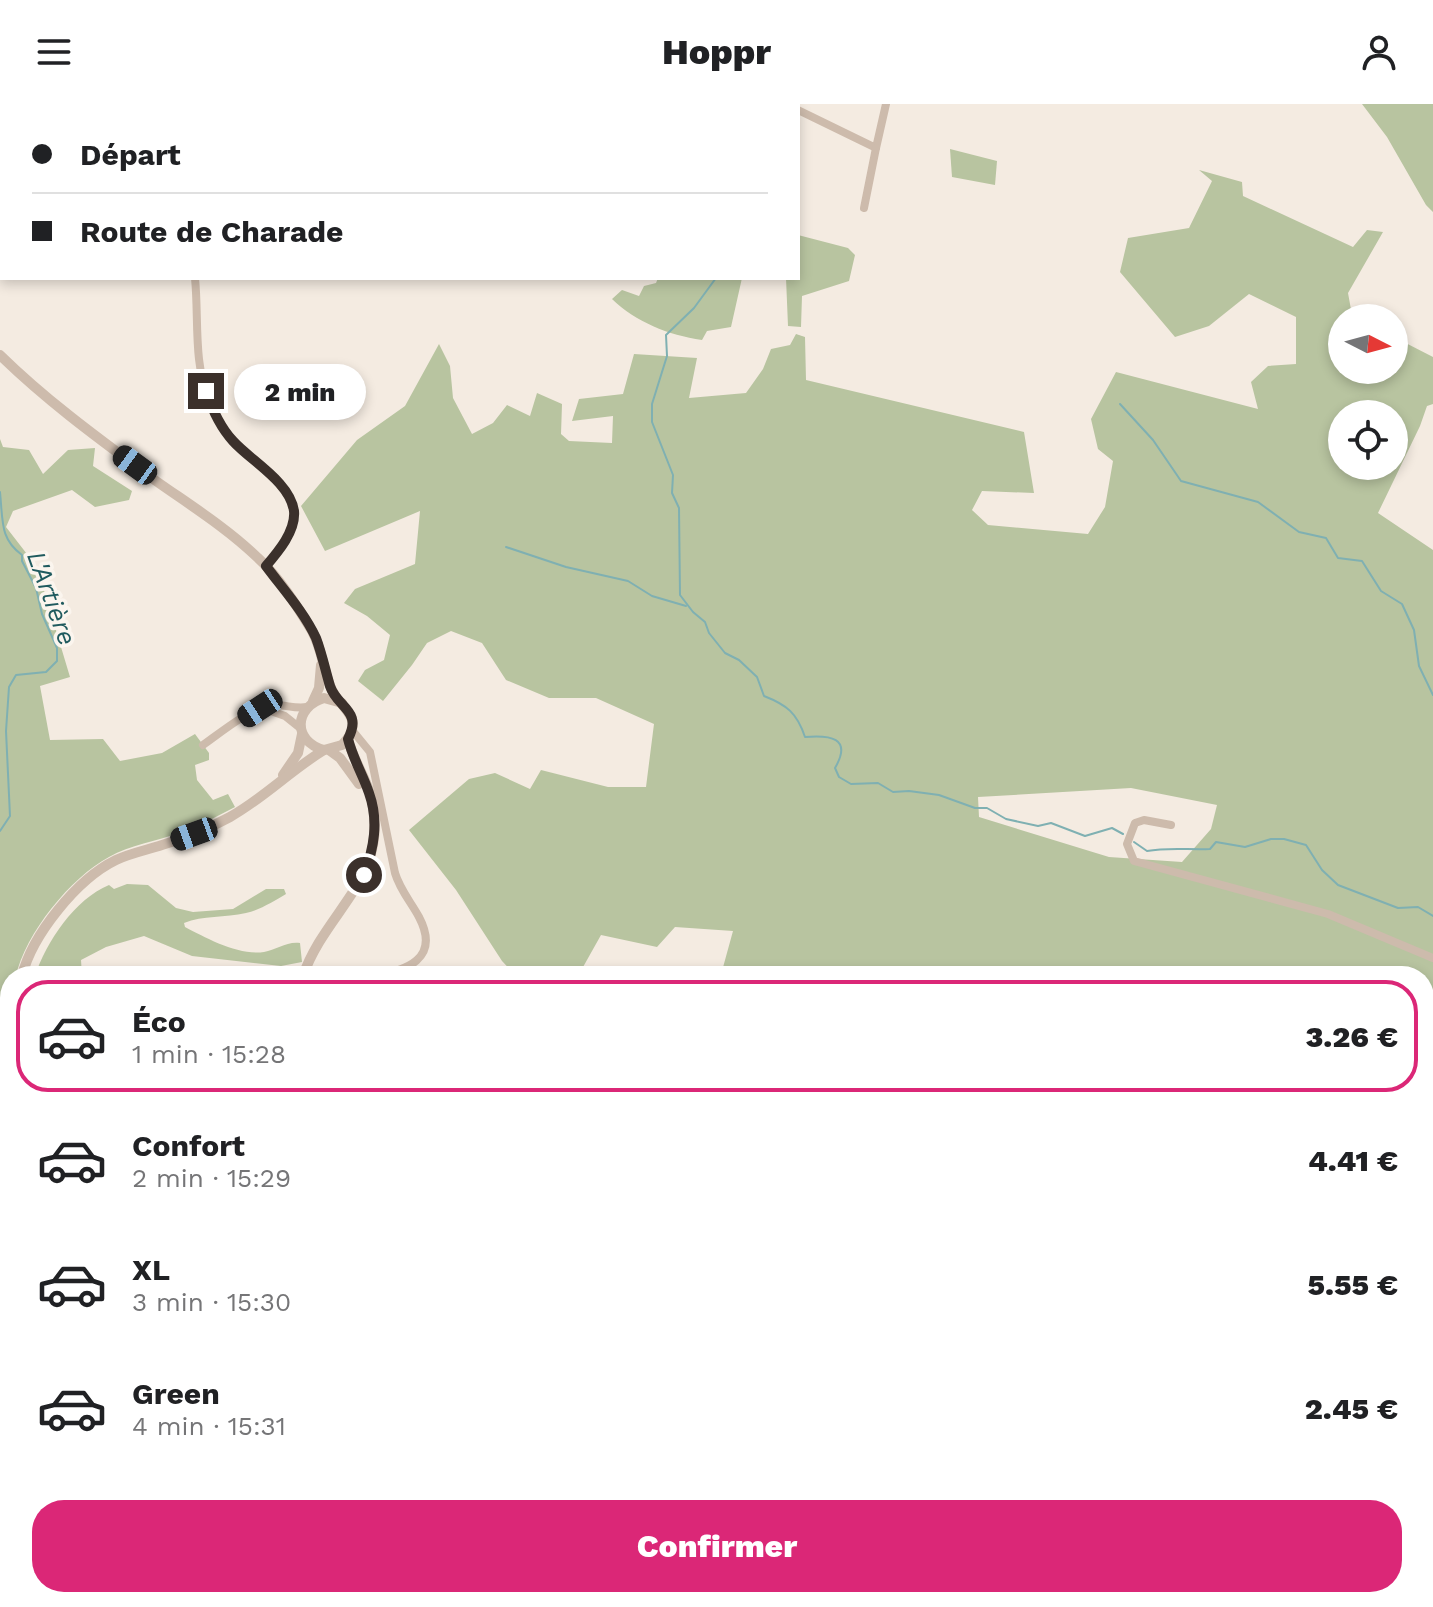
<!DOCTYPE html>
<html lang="fr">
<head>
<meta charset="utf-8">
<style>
  :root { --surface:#fff; --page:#f2f2f2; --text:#202124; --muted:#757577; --line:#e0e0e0; --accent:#db2777 }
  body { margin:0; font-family:"Work Sans",sans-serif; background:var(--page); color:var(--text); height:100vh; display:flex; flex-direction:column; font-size:30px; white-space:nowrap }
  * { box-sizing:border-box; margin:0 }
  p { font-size:26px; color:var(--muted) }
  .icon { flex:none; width:44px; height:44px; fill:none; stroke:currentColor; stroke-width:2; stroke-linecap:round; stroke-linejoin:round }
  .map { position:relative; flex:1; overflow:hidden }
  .sheet { position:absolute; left:0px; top:862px; width:1434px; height:642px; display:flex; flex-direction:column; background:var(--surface); border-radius:32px 32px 0 0; box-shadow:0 4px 12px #0003 }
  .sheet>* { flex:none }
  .top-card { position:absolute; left:0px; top:0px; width:800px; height:176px; box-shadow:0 4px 12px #0003; display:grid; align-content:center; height:176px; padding:0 32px; background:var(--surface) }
  .needle { width:52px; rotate:96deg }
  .tools { position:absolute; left:1328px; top:200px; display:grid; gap:16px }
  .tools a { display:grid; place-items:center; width:80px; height:80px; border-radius:50%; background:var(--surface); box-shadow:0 4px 12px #0003; font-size:40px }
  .end { position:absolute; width:36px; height:36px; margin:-18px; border:10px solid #3b302b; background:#fff; box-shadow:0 0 0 4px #fff }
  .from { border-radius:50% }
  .bubble { position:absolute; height:56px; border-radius:28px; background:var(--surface); box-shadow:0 4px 12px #0003; font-size:26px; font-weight:800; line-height:56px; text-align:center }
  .car { position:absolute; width:24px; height:48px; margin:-24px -12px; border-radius:10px; box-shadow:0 0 6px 2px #0007; background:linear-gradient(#222 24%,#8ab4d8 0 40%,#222 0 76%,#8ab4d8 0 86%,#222 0) }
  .top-card b { display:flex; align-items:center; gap:28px; height:76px; font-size:30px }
  .top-card b+b { border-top:2px solid var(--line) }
  .top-card i { width:20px; height:20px; background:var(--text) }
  ul { padding:14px 0 0; list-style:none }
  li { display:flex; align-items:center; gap:24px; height:112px; margin:0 16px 12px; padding:0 16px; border:4px solid transparent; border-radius:32px }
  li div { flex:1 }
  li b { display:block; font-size:30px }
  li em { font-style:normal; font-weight:800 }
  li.selected { border-color:var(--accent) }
  li>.icon { width:72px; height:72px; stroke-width:1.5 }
  .button { display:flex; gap:16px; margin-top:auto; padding:16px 32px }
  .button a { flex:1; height:92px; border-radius:32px; background:var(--accent); color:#fff; font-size:32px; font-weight:800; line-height:92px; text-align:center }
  header { display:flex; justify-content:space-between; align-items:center; height:104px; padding:0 32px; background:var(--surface); font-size:36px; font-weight:800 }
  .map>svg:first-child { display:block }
  .green { fill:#b8c4a0; fill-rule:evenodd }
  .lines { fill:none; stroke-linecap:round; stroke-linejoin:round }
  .stream { stroke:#7fb0b2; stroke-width:2 }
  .minor { stroke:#cdbbac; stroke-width:8 }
  .tertiary { stroke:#cdbbac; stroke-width:10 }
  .route { stroke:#3b302b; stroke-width:10 }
  .labels { text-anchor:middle; stroke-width:7; stroke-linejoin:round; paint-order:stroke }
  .water-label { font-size:26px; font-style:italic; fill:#1f5a5e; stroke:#fbf5ee }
</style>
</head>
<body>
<header><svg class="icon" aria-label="menu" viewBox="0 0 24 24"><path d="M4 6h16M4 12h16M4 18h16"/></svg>Hoppr<svg class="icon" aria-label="person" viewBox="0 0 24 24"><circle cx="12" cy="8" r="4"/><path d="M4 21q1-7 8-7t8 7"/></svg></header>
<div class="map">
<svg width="1433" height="1503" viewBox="0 0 1433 1503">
  <rect width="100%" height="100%" fill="#f4ebe1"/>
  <g class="green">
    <path d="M1362 0H1433V108L1426 101 1387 33Z"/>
    <path d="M950 45 997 57 995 81 952 73Z"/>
    <path d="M1199 66 1242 78 1243 92 1353 143 1367 126 1383 128 1348 189 1352 211 1358 214H1342V266H1394V233L1433 253V300L1427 302 1420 322 1378 409 1433 446V1363L1424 1391V872H746L722 867 733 827 675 823 657 843 601 831 578 872H516L502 857 456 786 409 726 469 675 495 669 530 685 541 666 608 683H646L654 620 596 594H549L506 576 482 539 451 527 427 539 412 561 383 597 358 577 365 566 384 556 390 531 367 512 344 499 355 485 415 460 420 407 325 447 301 402 357 336 405 302 439 240 450 262 453 294 472 330 493 319 507 301 530 312 537 289 562 300 561 330 569 337 612 339 613 312 572 317 579 295 623 290 634 250 697 254 689 294 746 289 763 265 771 245 790 241 796 230 805 233 806 276 1024 328 1034 389 982 387 972 406 988 421 1088 430 1105 403 1113 357 1098 345 1091 315 1116 268 1258 305 1251 278 1268 262 1296 260V213L1249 190 1209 222 1175 233 1120 168 1128 134 1189 124 1212 77ZM1342 310H1394V362H1342ZM1131 684 1217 701 1211 725 1182 758 1109 753 979 713 978 693Z"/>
    <path d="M798 131 848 144 855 151 849 177 802 192 801 223 788 222 786 174H798Z"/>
    <path d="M658 174H742L731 223 707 227 702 236C668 231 636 218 612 195L622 186 639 192 644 182 656 179Z"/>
    <path d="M0 335 3 343 29 346 43 370 68 346 95 344 93 362 132 387 129 396 95 403 72 386 13 407 6 423 37 463 70 573 40 582 50 636 103 635 120 657 162 649 195 630 209 649V656L195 661 197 676 213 696 228 690 235 703C217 712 199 723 179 729 157 737 130 741 109 753 71 773 25 830 16 872H10V1030L0 1042Z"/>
    <path d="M127 780 148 781 176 804 193 808 233 805 266 785H284L286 790C274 797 260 806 246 809 225 814 203 811 184 819L185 823C206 834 239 852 264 848 276 846 287 837 300 839L302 858 281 862 192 852 144 832 106 843 81 856 82 872H35C46 838 75 795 109 781L114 785Z"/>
    <path d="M10 1050V1494H1424V1466L1433 1468V1503H0V1067Z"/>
  </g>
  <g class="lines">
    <g class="stream">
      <path d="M716 174 694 204 666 231 667 252 652 300V318L673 371 672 389 679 404 680 491 693 508 705 518 709 529 725 549 739 556 757 573 764 592C787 601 797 609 805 633 829 631 853 633 835 664L839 673 851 680 878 679 893 688 909 687 939 691 975 704H987L1006 715 1038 722 1051 719 1085 732 1112 724 1123 730"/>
      <path d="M1120 300 1153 336 1181 377 1258 398 1299 428 1326 434 1338 454 1362 457 1381 487 1402 500 1414 526 1419 562 1433 591"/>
      <path d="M0 388C3 418 0 435 22 451V457L36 484 42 510 57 544V557L46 568 16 571 9 583 6 627 10 712 0 727"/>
      <path d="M506 443 566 463 628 477 652 492 686 502"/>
      <path d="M1134 738 1147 747C1168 743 1189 746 1210 745L1216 738 1245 743 1271 735H1284L1306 741 1322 766 1338 781 1398 804 1418 803 1433 812"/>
      <path d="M744 1494 758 1503"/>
    </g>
    <g class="minor">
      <path d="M120 0 121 2"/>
      <path d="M786 0 790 2"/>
      <path d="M271 2 275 0"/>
      <path d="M798 6 876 44 886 0"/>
      <path d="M864 104 876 44"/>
      <path d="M195 174C199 214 193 258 209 296 215 310 221 323 231 334 248 354 291 381 294 408 295 428 278 448 266 462"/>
      <path d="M265 605 285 612 300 624"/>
      <path d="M352 626 370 648 395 769C400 786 411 798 419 813 441 855 406 867 373 872"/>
      <path d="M203 641C220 629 255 600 275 601 287 601 295 605 307 603"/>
      <path d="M1171 721 1144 716 1135 719 1127 740 1134 757 1328 810 1433 854"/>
      <path d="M289 1494 295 1503"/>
    </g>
    <g class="tertiary">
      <path d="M0 251C48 298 102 337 156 377 190 401 227 424 258 454 279 473 297 502 312 527 322 545 323 565 331 584 340 606 368 614 342 641L324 646C292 637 294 603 324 594L342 599"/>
      <path d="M313 597 319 584 321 561"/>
      <path d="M329 646 340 654 359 680"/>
      <path d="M283 671 298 649 302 630"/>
      <path d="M22 872C32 831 77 775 116 756 131 749 147 746 162 741 186 734 208 725 230 713 264 694 291 666 324 646"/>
      <path d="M303 872C326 805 391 774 371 693 366 673 353 656 348 635"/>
      <path d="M0 1050 10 1040"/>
      <path d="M576 1494 584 1503"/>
    </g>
  </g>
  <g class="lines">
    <path class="route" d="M206 287C212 305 220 323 233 337 251 357 290 378 294 407 296 427 278 448 266 462 283 485 304 508 316 534 322 550 325 565 330 582 337 604 363 606 348 635 353 655 363 671 369 689 379 717 374 744 364 771"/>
  </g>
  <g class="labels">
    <g class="water-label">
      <text transform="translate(52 494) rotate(70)" y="9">L'Artière</text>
    </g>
  </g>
</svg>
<div class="tools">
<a><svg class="needle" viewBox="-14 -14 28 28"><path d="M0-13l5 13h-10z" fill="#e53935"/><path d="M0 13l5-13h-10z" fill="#757577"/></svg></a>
<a><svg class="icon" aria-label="locate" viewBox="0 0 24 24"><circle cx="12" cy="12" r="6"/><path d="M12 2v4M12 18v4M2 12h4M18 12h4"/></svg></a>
</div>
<i class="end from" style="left:364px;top:771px"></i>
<i class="end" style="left:206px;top:287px"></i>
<div class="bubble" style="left:234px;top:260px;width:132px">2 min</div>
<i class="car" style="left:135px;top:361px;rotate:306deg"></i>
<i class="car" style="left:260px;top:604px;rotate:237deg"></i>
<i class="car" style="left:194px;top:730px;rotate:250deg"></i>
<div class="top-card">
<b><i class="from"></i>Départ</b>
<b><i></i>Route de Charade</b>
</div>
<section class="sheet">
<ul>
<li class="selected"><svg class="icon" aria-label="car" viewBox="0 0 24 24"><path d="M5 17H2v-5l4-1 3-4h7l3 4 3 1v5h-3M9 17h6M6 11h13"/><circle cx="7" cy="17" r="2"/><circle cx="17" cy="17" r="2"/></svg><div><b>Éco</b><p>1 min · 15:28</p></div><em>3.26 €</em></li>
<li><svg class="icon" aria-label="car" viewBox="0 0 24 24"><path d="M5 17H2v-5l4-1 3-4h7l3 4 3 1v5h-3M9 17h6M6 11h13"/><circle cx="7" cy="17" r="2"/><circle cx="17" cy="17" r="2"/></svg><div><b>Confort</b><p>2 min · 15:29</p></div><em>4.41 €</em></li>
<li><svg class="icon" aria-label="car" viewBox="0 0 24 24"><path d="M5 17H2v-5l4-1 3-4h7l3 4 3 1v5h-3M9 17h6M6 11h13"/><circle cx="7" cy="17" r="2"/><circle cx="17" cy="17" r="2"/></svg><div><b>XL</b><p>3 min · 15:30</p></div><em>5.55 €</em></li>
<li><svg class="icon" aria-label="car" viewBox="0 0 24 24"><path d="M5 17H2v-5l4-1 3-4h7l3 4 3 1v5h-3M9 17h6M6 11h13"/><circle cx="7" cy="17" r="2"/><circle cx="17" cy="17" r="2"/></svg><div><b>Green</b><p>4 min · 15:31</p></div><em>2.45 €</em></li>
</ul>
<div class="button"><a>Confirmer</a></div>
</section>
</div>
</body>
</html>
